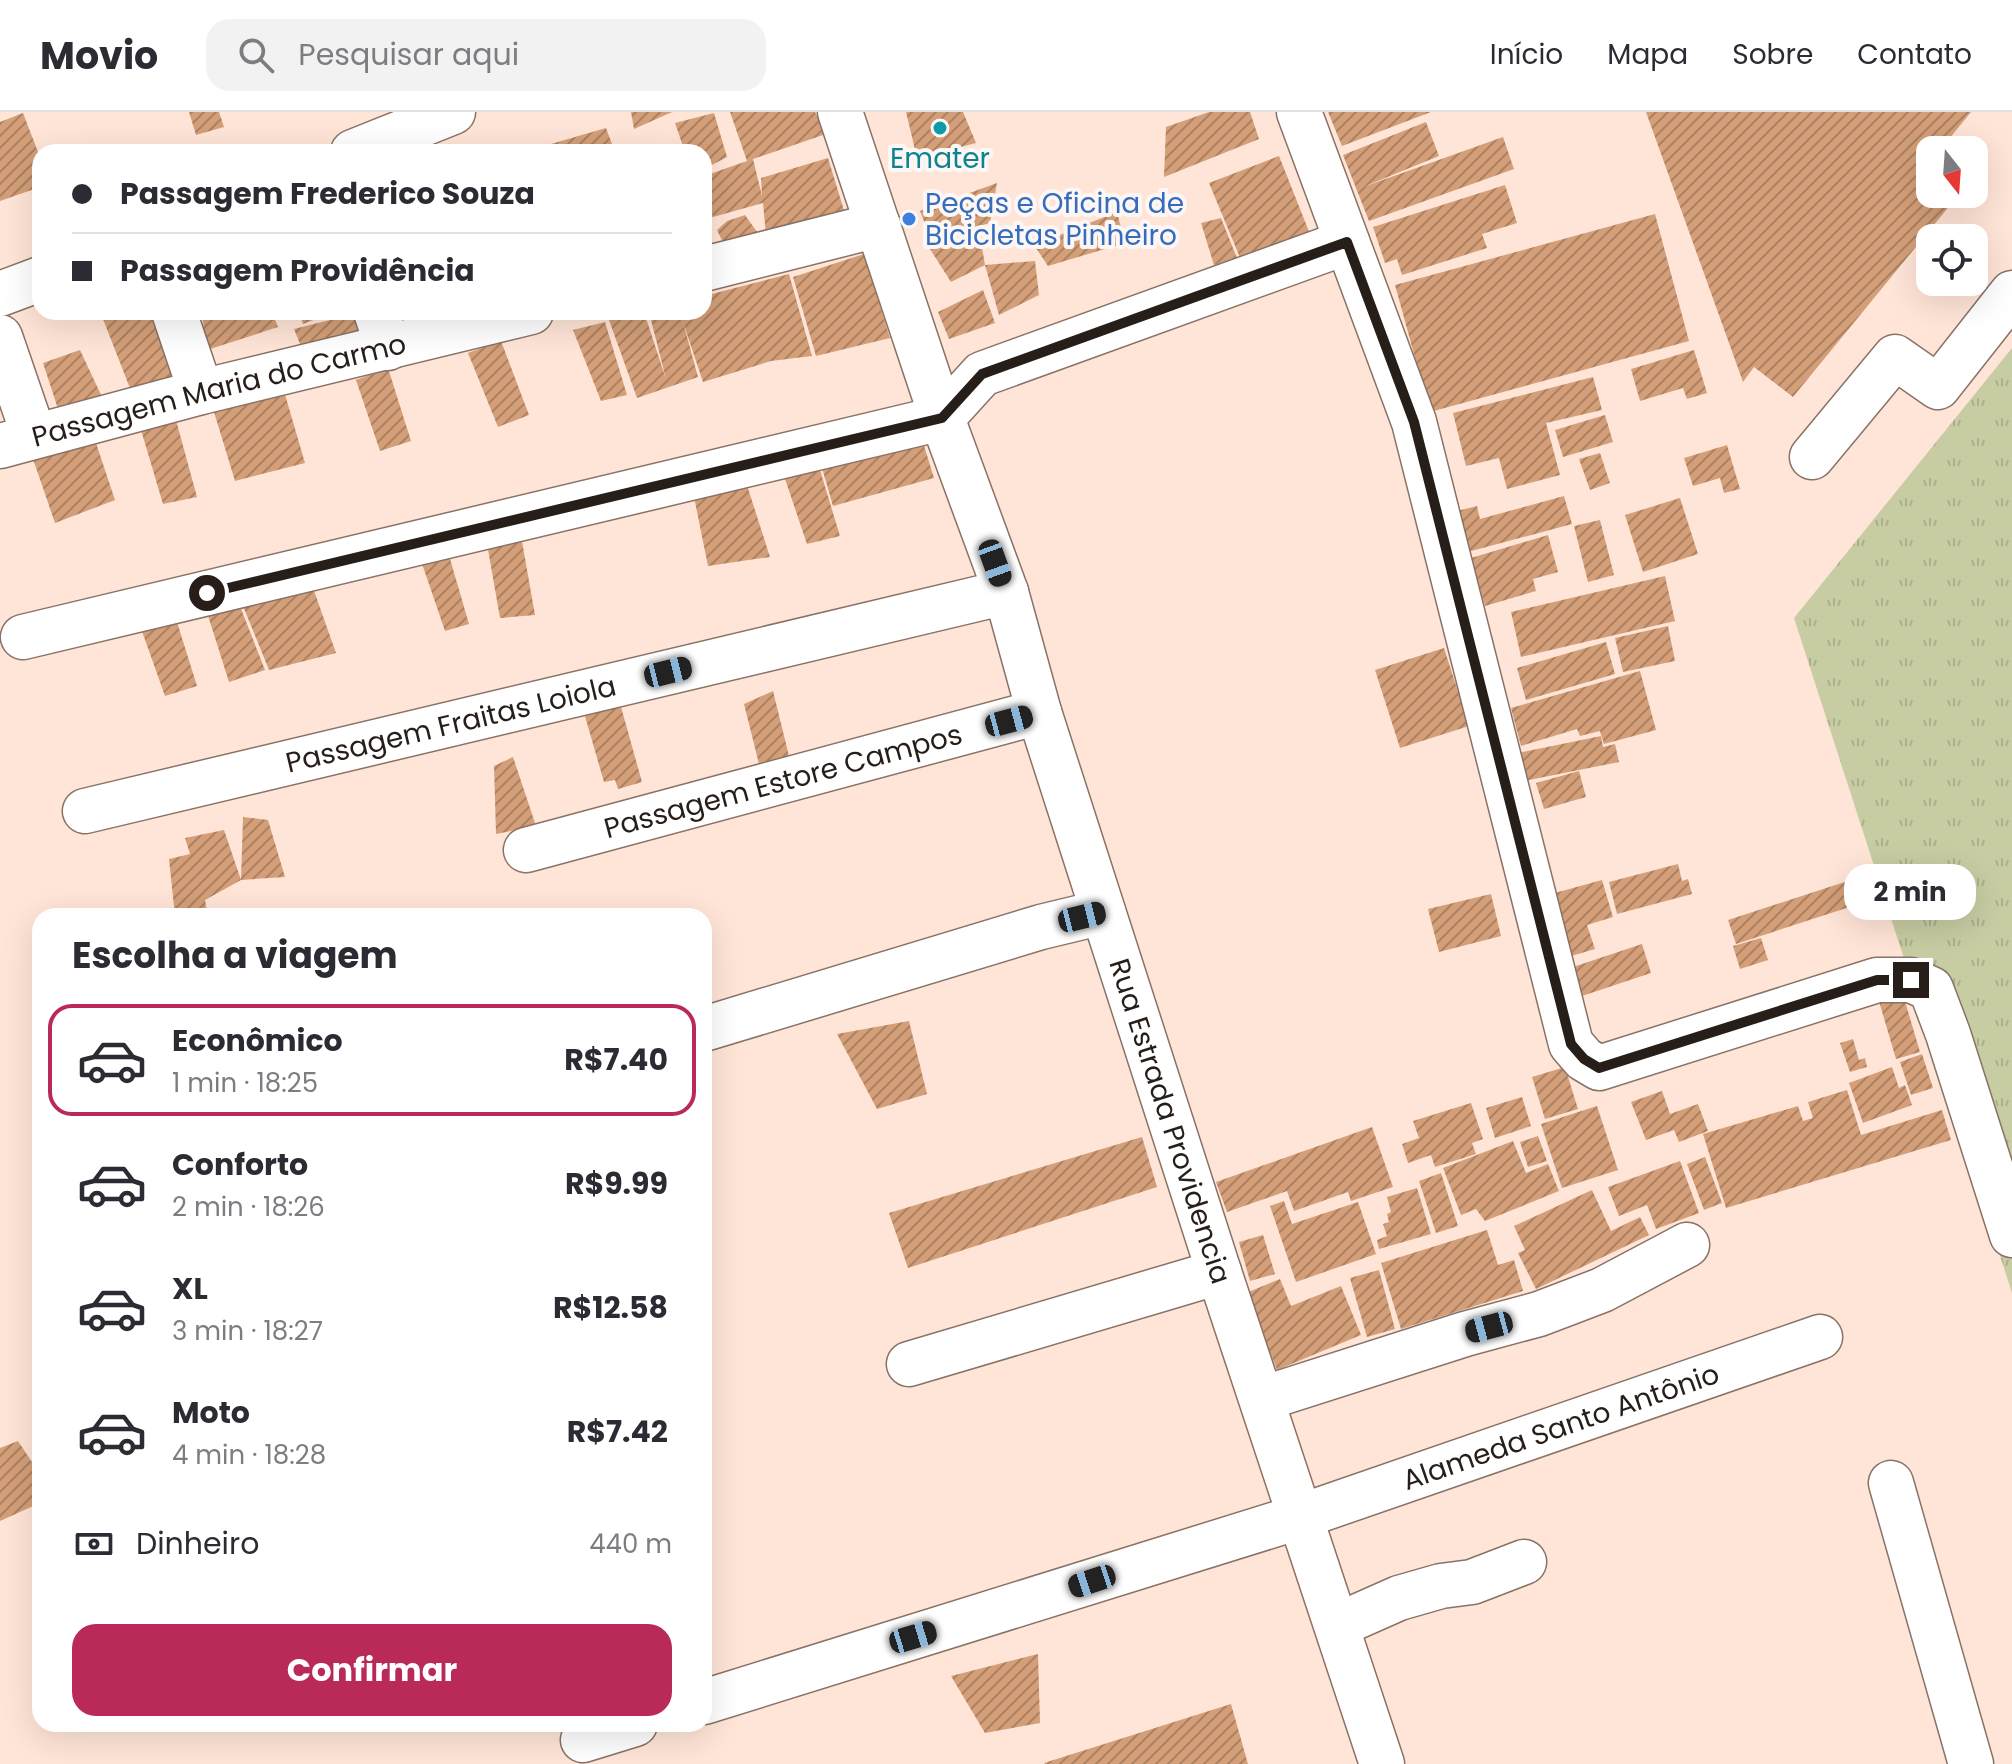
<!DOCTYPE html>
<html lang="pt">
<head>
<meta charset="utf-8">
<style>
  :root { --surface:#fff; --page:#f2f2f3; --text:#2b2b33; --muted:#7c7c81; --line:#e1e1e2; --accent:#b92a59 }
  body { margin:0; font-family:Poppins,sans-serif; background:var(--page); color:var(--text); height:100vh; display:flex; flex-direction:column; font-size:30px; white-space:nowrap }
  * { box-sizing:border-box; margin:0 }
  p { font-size:26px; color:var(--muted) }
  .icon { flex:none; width:44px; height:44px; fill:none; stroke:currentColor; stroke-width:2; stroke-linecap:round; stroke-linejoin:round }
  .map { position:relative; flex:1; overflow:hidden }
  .side { position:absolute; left:32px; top:796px; width:680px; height:824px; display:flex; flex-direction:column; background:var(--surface); border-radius:24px; box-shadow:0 8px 32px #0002 }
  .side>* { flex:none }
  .banner { position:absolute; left:32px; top:32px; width:680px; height:176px; border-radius:24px; box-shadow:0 8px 32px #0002; display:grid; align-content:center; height:176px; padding:0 40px; background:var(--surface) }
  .needle { width:52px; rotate:163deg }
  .controls { position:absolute; left:1916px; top:24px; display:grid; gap:16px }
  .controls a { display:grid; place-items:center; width:72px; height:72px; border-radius:16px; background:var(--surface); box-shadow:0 8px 32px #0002; font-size:40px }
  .end { position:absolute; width:36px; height:36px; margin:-18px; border:10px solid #271e19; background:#fff; box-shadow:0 0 0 4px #fff }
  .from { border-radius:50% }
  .bubble { position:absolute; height:56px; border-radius:24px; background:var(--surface); box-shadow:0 8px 32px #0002; font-size:26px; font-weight:700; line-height:56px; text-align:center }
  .car { position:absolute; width:24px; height:48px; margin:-24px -12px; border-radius:10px; box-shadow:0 0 6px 2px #0007; background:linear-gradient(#222 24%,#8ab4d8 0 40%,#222 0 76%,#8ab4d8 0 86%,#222 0) }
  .banner b { display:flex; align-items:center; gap:28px; height:76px; font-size:30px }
  .banner b+b { border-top:2px solid var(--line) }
  .banner i { width:20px; height:20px; background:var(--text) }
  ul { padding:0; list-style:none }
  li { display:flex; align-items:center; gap:24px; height:112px; margin:0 16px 12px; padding:0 24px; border:4px solid transparent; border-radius:24px }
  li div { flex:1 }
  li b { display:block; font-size:30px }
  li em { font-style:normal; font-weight:700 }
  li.on { border-color:var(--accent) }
  li>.icon { width:72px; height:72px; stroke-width:1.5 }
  h2 { padding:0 40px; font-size:36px; line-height:96px }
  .pay { display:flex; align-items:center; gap:20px; height:88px; padding:0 40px; font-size:30px }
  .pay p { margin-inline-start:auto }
  .action { display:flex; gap:16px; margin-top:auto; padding:16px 40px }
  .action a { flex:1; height:92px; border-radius:24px; background:var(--accent); color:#fff; font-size:32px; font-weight:700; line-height:92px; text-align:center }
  header { display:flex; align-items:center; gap:48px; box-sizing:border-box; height:112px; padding:0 40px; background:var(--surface); border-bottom:2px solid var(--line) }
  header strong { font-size:38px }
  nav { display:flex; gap:44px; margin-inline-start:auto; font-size:28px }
  .search { width:560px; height:72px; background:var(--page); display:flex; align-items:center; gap:20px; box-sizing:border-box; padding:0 28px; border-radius:24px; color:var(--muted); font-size:30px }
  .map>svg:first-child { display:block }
  .grass { fill:url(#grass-tufts) }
  .building { fill:url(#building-hatch) }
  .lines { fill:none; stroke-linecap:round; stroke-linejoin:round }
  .minor-casing { stroke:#897266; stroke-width:47 }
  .major-casing { stroke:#897266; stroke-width:47 }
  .minor { stroke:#fff; stroke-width:44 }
  .major { stroke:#fff; stroke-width:44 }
  .route { stroke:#271e19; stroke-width:10 }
  .culture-dot { fill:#0f9aa8; stroke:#fcf7f4; stroke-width:3 }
  .shop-dot { fill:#3f7fe0; stroke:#fcf7f4; stroke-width:3 }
  .labels { text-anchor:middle; stroke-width:8; stroke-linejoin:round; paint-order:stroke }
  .culture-label { font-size:28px; fill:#0d838f; stroke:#fcf7f4 }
  .shop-label { font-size:28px; fill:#366cbe; stroke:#fcf7f4; text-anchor:start }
  .street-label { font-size:28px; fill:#271e19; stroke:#fcf7f4 }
</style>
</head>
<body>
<header>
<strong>Movio</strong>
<div class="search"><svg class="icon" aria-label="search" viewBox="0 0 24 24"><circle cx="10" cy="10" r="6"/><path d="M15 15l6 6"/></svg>Pesquisar aqui</div>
<nav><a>Início</a><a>Mapa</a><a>Sobre</a><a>Contato</a></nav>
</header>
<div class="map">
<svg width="2012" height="1652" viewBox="0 0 2012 1652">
  <defs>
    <pattern id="grass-tufts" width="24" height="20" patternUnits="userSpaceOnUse" patternTransform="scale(2)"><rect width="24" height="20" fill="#c8cca3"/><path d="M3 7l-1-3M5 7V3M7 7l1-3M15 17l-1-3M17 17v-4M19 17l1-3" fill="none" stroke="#acaf8c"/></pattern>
    <pattern id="building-hatch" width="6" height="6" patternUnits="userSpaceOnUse" patternTransform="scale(2)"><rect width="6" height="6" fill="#d49f78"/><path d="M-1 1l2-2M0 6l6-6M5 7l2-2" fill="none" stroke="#ac8162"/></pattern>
  </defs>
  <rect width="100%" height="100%" fill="#ffe5d7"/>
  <path class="grass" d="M2012 236V1181L1794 506Z"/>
  <g class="building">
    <path d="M189 0H219L224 15 196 23Z"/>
    <path d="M631 0H672L634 17Z"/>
    <path d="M730 0H815L826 22 753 47 762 84 761 66 828 46 846 105 767 134 763 91 713 105 704 83V64L747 49Z"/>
    <path d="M906 0H963L976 31 917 46Z"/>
    <path d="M1209 0H1250L1259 27 1164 65 1166 15Z"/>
    <path d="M1328 0H1431L1342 34Z"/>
    <path d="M1646 0H1971L1940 38H1930V50L1918 65 1930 75V82H1939L1951 92 1793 285 1754 255 1743 270Z"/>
    <path d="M23 1 40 45V75L0 89V10Z"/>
    <path d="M714 1 727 45 712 53 704 46V40H685L675 11Z"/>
    <path d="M1426 10 1439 44 1363 75 1503 25 1514 57 1369 109 1343 43Z"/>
    <path d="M606 16 615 40H545L544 34Z"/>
    <path d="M1279 44 1310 122 1241 148 1209 71Z"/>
    <path d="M997 71 990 111 931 127 920 99Z"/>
    <path d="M1505 73 1517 111 1482 122 1487 136 1402 163 1397 147 1385 151 1373 115Z"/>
    <path d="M704 92 713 105 704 108Z"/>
    <path d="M1117 100 1125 131 1048 154 1034 133Z"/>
    <path d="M1655 102 1689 229 1430 300 1395 173Z"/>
    <path d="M745 103 767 134 730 145 717 118 727 109Z"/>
    <path d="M1221 106 1237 146 1214 153 1201 111Z"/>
    <path d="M980 124 985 153 951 170 930 137Z"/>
    <path d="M864 142 890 226 816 244 793 165Z"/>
    <path d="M1035 149 1039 183 999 203 985 153Z"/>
    <path d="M789 162 812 244 771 249 703 270 683 210 698 265 637 286 609 208 631 200H644L666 267 649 200H704V184Z"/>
    <path d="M983 178 995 211 949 227 938 200Z"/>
    <path d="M121 200H168L191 262 133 284 103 207Z"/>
    <path d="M208 200H272L278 215 207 238 202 202Z"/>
    <path d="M299 200H334L303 212Z"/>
    <path d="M362 200 372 220 304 242 294 217Z"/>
    <path d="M605 210 627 283 601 289 573 218Z"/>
    <path d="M501 229 529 303 498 315 468 241Z"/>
    <path d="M80 238 103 287 60 303 43 251Z"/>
    <path d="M1694 238 1707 281 1687 287 1683 276 1640 289 1631 257Z"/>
    <path d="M388 256 411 329 380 339 356 268Z"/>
    <path d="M1593 265 1602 298 1546 311 1560 363 1507 377 1499 346 1466 354 1453 301Z"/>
    <path d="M284 279 305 351 235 369 214 300Z"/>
    <path d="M1605 303 1613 330 1563 345 1555 318Z"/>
    <path d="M176 308 197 385 163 392 141 318Z"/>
    <path d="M921 324 934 366 833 394 820 349Z"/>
    <path d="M95 328 115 388 55 411 32 344Z"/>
    <path d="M1727 333 1740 377 1724 381 1720 366 1693 374 1684 346Z"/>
    <path d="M1600 341 1610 371 1590 378 1579 347Z"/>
    <path d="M817 348 840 424 807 432 782 358Z"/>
    <path d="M745 367 770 445 708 454 693 380Z"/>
    <path d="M1564 384 1572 412 1464 441 1453 400 1477 394 1480 407Z"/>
    <path d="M1680 386 1698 442 1643 460 1625 403Z"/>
    <path d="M1600 408 1614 463 1588 470 1574 414Z"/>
    <path d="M520 418 535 503 500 506 486 426Z"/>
    <path d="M1548 423 1558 460 1533 467 1536 479 1485 494 1471 446Z"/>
    <path d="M446 433 469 512 445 519 419 443Z"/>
    <path d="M1665 464 1675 509 1521 545 1511 500Z"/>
    <path d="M312 473 336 541 269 558 243 494Z"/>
    <path d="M236 484 265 558 229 570 204 491Z"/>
    <path d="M172 494 197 574 165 584 138 508Z"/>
    <path d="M1668 514 1675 549 1623 560 1615 526Z"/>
    <path d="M1606 530 1615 562 1526 588 1517 556Z"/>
    <path d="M1444 536 1469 614 1400 636 1375 558Z"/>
    <path d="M1640 559 1656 618 1604 632 1599 616 1600 619 1580 624 1577 617 1521 634 1511 596Z"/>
    <path d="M616 577 642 670 618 677 615 668 604 670 580 587Z"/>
    <path d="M773 579 789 644 761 660 744 592Z"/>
    <path d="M1601 624 1603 635 1615 632 1619 650 1524 669 1518 641Z"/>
    <path d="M513 645 536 714 496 722 494 654Z"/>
    <path d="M1579 659 1586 685 1544 697 1536 671Z"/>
    <path d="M243 705 268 708 285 765 241 768 205 788 208 804H175L169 747 190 742 185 726 224 718 241 768Z"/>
    <path d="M1678 752 1682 769 1688 767 1692 782 1617 802 1609 770Z"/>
    <path d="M1860 765 1868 789 1736 832 1728 808Z"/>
    <path d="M1602 768 1613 805 1587 813 1595 837 1568 845 1551 782Z"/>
    <path d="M1491 782 1501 824 1439 840 1428 797Z"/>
    <path d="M1761 826 1768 848 1740 857 1733 834Z"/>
    <path d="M1642 832 1651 861 1573 887 1564 858Z"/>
    <path d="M1902 879 1920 940 1896 947 1878 886Z"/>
    <path d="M909 909 927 982 877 997 837 922Z"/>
    <path d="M1853 927 1859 948 1865 946 1867 955 1850 960 1840 931Z"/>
    <path d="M1922 942 1933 976 1911 983 1900 950Z"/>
    <path d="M1565 955 1578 997 1545 1007 1532 965Z"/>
    <path d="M1892 955 1899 976 1905 973 1912 993 1863 1011 1849 971Z"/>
    <path d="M1847 978 1861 1023 1942 998 1951 1028 1726 1096 1703 1022 1798 994 1803 1009 1813 1006 1808 990Z"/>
    <path d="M1662 979 1670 1002 1698 992 1708 1019 1679 1030 1674 1018 1646 1028 1631 990Z"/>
    <path d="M1522 985 1531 1014 1495 1026 1486 996Z"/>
    <path d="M1471 991 1483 1027 1472 1031 1476 1042 1435 1055 1431 1043 1408 1051 1402 1032 1419 1026 1413 1009Z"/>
    <path d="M1597 994 1618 1058 1562 1076 1541 1012Z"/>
    <path d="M1372 1015 1393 1075 1351 1089 1348 1080 1294 1099 1287 1079 1227 1100 1216 1070Z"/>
    <path d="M1538 1024 1547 1049 1528 1055 1520 1030Z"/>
    <path d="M1142 1025 1157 1075 908 1156 889 1101Z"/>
    <path d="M1513 1029 1526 1061 1548 1052 1559 1079 1485 1109 1476 1097 1461 1103 1443 1056Z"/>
    <path d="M1705 1045 1722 1091 1704 1098 1687 1052Z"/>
    <path d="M1680 1049 1699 1101 1656 1117 1647 1093 1619 1104 1608 1075Z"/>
    <path d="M1441 1061 1458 1114 1436 1121 1419 1069Z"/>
    <path d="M1417 1076 1431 1122 1379 1137 1377 1128 1387 1124 1383 1112 1389 1110 1387 1102 1391 1100 1387 1085Z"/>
    <path d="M1592 1078 1611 1119 1640 1105 1649 1123 1536 1177 1518 1141 1525 1138 1514 1114Z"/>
    <path d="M1284 1089 1292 1112 1358 1090 1376 1142 1296 1170 1270 1094Z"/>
    <path d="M1487 1118 1498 1153 1514 1148 1523 1179 1401 1217 1381 1151Z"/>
    <path d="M1263 1123 1275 1162 1250 1169 1239 1130Z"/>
    <path d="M1379 1158 1395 1217 1367 1225 1350 1166Z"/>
    <path d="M1280 1167 1291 1194 1341 1174 1361 1223 1277 1258 1246 1181Z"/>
    <path d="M18 1329 40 1362V1391L0 1409V1336Z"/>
    <path d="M1038 1542 1040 1611 985 1621 951 1564Z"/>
    <path d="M1231 1592 1248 1652H1045L1044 1651Z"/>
  </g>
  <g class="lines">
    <g class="minor-casing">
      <g id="minor">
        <path d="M1299 0 1414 310 1571 932 1584 947 1599 956 1877 868H1911L1931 877 1948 922 2012 1123"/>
        <path d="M353 40 453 0"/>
        <path d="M704 157 878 113"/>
        <path d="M0 182 40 167"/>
        <path d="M174 200 201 280"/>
        <path d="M376 200 388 236"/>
        <path d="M0 225 34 324"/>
        <path id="s1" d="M0 334 201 280 531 200"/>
        <path d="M1812 345 1895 245 1938 275 2012 181"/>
        <path d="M23 525 942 306 982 262 1347 130"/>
        <path id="s2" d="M85 699 1006 480"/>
        <path id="s3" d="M526 738 1039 600"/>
        <path d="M704 917 1041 815 1103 800"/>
        <path d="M909 1252 1219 1160"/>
        <path d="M1262 1287 1465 1222 1539 1202 1602 1178 1687 1133"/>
        <path d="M1891 1371 1971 1652"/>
        <path d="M1338 1513 1399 1486 1441 1474 1472 1470 1524 1450"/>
        <path id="s4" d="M704 1590 1302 1404 1820 1225"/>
        <path d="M583 1628 635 1612"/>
      </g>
    </g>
    <g class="major-casing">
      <g id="major">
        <path id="s5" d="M840 0 942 306 1006 480 1039 600 1219 1160 1382 1652"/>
      </g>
    </g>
    <use href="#minor" class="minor"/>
    <use href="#major" class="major"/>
  </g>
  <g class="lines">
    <path class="route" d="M207 481 942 306 982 262 1347 130 1414 310 1571 932 1584 947 1599 956 1877 868H1911"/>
  </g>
  <circle class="culture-dot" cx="940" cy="16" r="8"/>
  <circle class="shop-dot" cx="909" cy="107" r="8"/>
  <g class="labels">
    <g class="culture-label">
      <text x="940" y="56">Emater</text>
    </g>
    <g class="shop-label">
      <text x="925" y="101">Peças e Oficina de<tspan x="925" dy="32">Bicicletas Pinheiro</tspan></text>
    </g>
    <g class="street-label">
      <text dy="10" stroke="none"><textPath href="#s1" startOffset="226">Passagem Maria do Carmo</textPath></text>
      <text dy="10" stroke="none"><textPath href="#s2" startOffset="376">Passagem Fraitas Loiola</textPath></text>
      <text dy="10" stroke="none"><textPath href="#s3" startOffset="266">Passagem Estore Campos</textPath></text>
      <text dy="10" stroke="none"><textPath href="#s5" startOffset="1062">Rua Estrada Providencia</textPath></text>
      <text dy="10" stroke="none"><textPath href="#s4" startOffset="900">Alameda Santo Antônio</textPath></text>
    </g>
  </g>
</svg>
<div class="controls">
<a><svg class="needle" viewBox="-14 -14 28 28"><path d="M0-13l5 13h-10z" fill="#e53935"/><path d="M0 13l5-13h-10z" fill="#7c7c81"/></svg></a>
<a><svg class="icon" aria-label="locate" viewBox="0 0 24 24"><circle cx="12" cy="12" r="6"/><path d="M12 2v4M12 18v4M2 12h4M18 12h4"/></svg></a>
</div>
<i class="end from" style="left:207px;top:481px"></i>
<i class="end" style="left:1911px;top:868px"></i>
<div class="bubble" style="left:1844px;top:752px;width:132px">2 min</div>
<i class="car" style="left:995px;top:451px;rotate:160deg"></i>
<i class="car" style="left:668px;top:560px;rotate:76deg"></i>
<i class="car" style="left:1009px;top:609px;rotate:75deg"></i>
<i class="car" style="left:1082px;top:805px;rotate:76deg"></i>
<i class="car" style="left:1489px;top:1215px;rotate:255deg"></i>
<i class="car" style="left:1092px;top:1469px;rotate:252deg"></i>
<i class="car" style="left:913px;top:1525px;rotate:73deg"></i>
<div class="banner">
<b><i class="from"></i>Passagem Frederico Souza</b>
<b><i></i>Passagem Providência</b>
</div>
<section class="side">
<h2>Escolha a viagem</h2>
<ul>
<li class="on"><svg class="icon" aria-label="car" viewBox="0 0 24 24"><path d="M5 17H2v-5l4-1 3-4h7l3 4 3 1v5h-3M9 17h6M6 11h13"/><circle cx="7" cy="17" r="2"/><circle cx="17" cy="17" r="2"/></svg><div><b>Econômico</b><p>1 min · 18:25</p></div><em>R$7.40</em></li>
<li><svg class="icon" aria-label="car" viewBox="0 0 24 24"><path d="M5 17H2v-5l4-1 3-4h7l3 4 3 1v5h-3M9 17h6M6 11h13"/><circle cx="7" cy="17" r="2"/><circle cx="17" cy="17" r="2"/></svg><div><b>Conforto</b><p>2 min · 18:26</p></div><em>R$9.99</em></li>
<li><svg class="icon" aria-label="car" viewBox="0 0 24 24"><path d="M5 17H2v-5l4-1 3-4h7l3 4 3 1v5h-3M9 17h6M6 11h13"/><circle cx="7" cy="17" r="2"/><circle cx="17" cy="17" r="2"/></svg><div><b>XL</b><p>3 min · 18:27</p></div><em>R$12.58</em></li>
<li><svg class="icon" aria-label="car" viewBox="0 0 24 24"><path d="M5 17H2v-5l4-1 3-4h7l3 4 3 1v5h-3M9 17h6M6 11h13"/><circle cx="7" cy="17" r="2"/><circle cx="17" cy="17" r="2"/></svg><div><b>Moto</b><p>4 min · 18:28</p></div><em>R$7.42</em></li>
</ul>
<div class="pay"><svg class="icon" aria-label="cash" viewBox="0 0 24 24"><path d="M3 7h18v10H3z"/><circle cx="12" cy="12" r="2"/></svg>Dinheiro<p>440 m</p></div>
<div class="action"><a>Confirmar</a></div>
</section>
</div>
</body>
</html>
